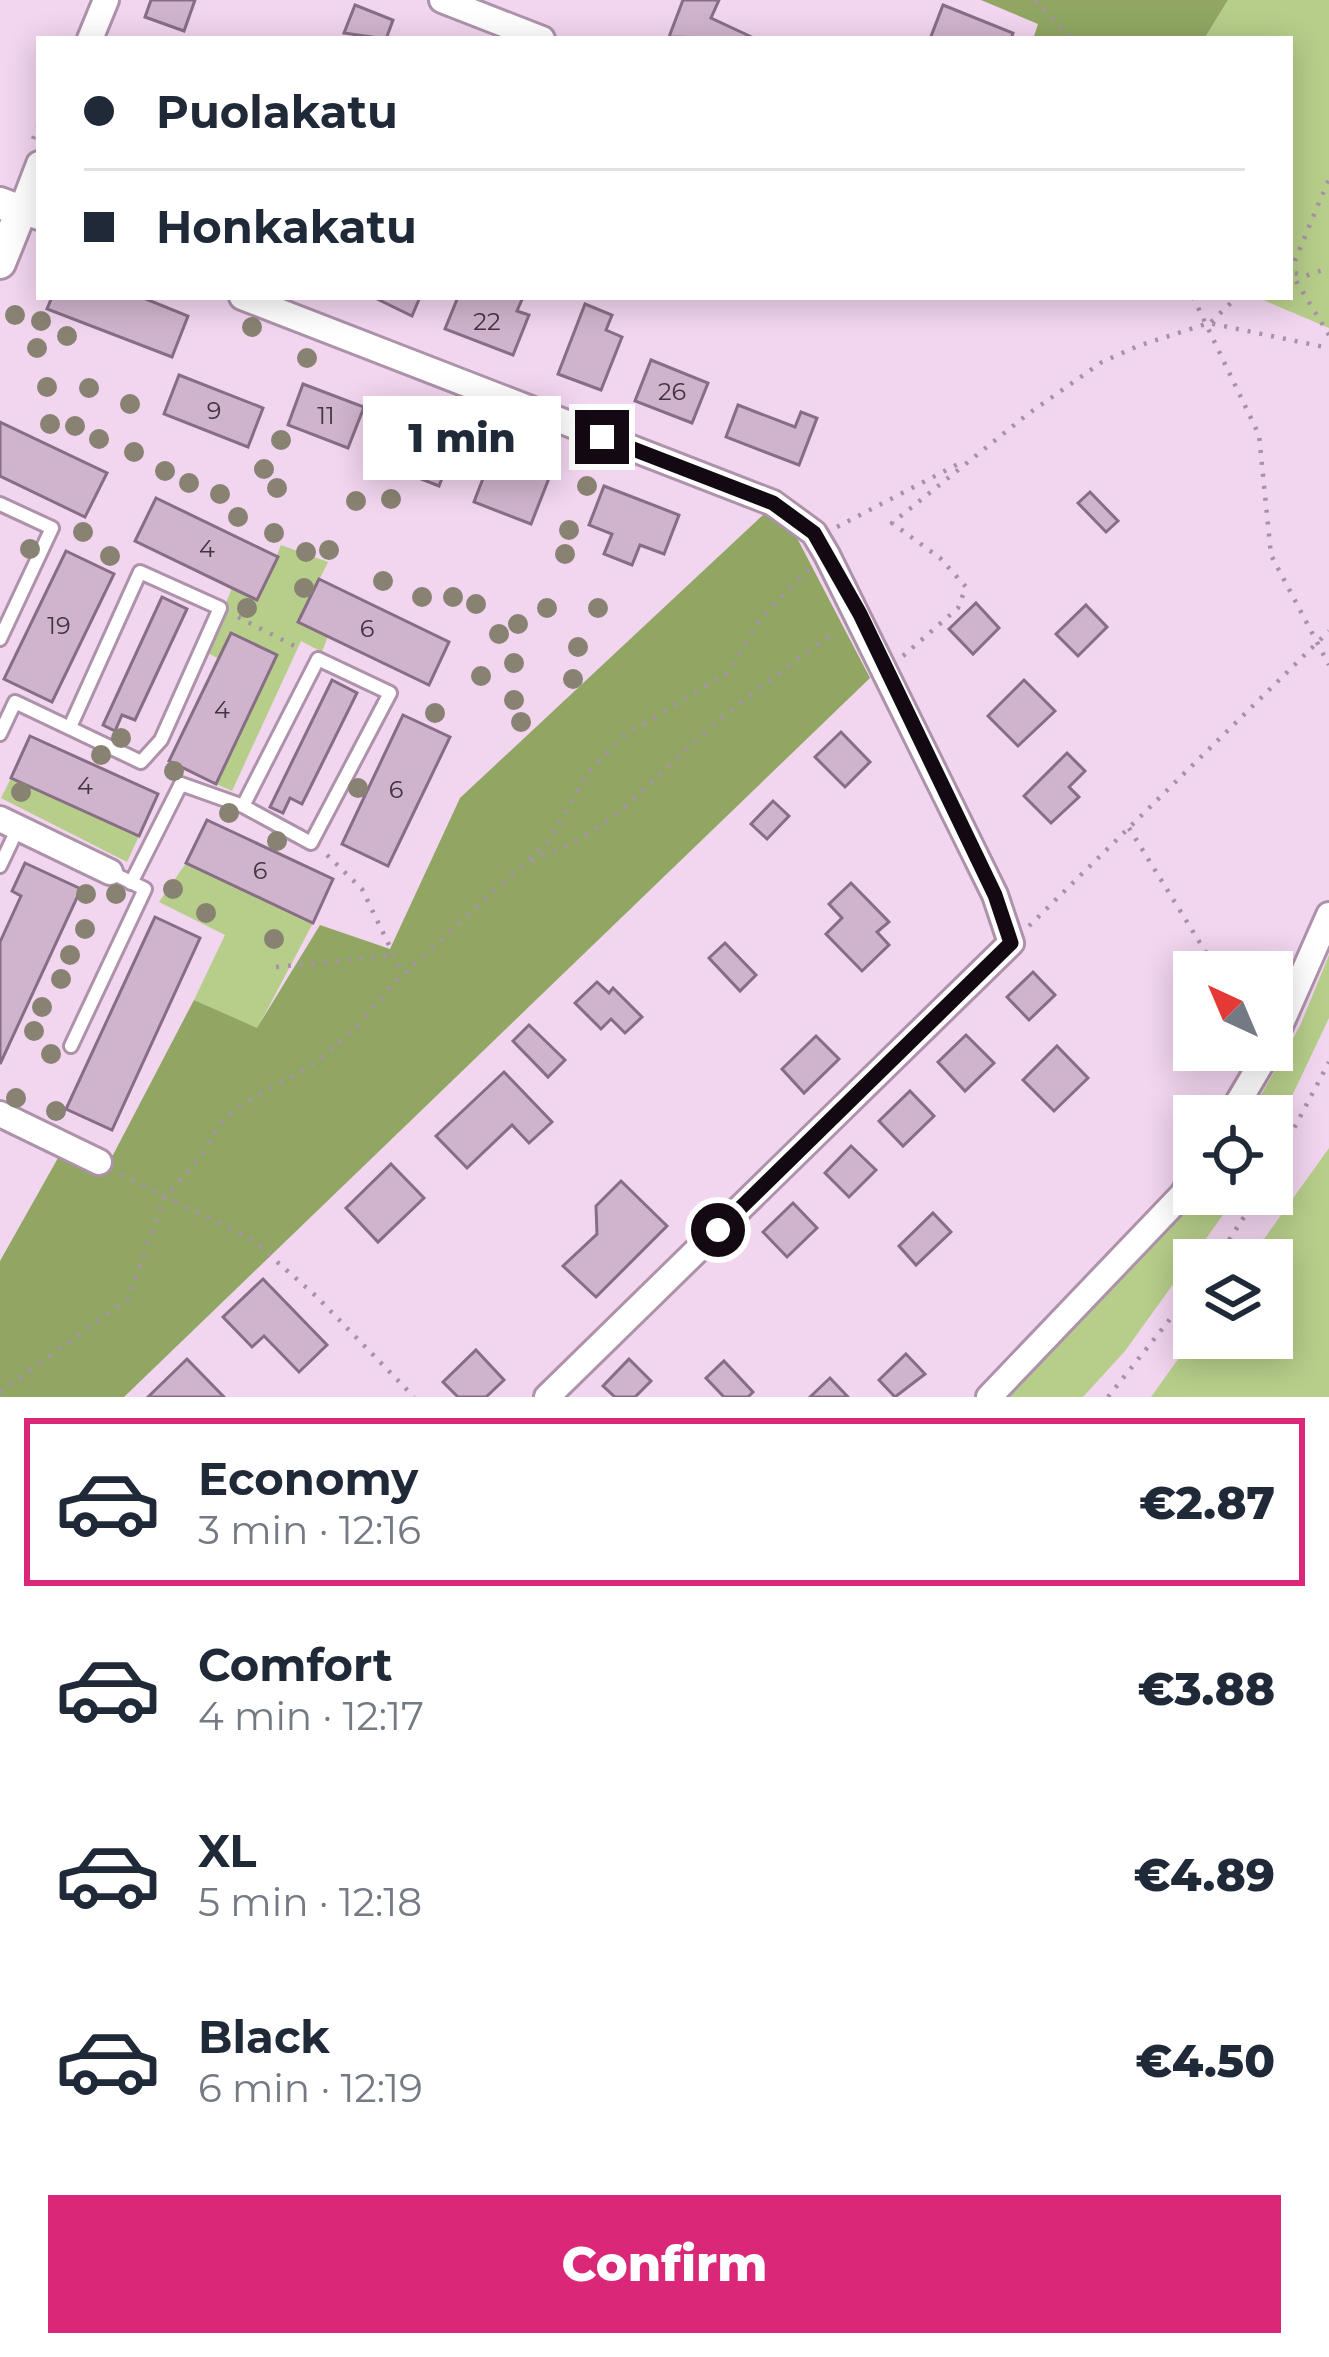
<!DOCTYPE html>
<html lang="en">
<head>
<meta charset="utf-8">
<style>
  :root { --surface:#fff; --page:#f6f6f7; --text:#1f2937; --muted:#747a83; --line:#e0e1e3; --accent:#db2777 }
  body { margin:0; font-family:Montserrat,sans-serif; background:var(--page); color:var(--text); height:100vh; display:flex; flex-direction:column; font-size:45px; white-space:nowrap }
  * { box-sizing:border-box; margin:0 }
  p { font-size:39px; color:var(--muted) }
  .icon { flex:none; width:66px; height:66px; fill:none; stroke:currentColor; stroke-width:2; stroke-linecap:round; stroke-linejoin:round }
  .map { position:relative; height:1397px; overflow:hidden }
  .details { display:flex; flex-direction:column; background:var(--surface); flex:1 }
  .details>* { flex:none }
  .hud { position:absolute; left:36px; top:36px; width:1257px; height:264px; border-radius:0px; box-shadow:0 6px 30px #0003; display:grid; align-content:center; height:264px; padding:0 48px; background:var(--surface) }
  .needle { width:78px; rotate:316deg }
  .buttons { position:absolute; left:1173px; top:951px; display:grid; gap:24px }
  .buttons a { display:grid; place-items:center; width:120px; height:120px; border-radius:0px; background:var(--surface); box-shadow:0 6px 30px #0003; font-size:60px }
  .end { position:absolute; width:54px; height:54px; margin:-27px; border:15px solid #130912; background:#fff; box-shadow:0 0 0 6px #fff }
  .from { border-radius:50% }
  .bubble { position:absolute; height:84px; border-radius:0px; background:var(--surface); box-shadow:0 6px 30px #0003; font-size:39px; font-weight:800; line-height:84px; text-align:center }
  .hud b { display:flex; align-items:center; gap:42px; height:114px; font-size:45px }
  .hud b+b { border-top:3px solid var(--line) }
  .hud i { width:30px; height:30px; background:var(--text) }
  ul { padding:21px 0 0; list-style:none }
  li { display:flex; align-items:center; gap:36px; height:168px; margin:0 24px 18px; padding:0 24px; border:6px solid transparent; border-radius:0px }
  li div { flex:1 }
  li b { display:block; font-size:45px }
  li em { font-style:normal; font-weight:800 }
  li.active { border-color:var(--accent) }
  li>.icon { width:108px; height:108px; stroke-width:1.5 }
  .primary-button { display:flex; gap:24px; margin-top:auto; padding:24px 48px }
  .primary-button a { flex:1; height:138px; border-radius:0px; background:var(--accent); color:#fff; font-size:48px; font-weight:800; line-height:138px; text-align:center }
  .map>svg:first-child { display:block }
  .green { fill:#b7ce8a }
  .forest { fill:#90a662 }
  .building { fill:#d0b4cd; stroke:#876e85; stroke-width:3 }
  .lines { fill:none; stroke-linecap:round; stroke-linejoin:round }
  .service-casing { stroke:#ad92aa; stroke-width:18 }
  .minor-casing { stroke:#ad92aa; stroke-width:30 }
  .tertiary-casing { stroke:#ad92aa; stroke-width:36 }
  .path { stroke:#a892a6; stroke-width:4.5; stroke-dasharray:3 9; stroke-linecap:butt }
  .service { stroke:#fff; stroke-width:12 }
  .minor { stroke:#fff; stroke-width:24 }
  .tertiary { stroke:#fff; stroke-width:30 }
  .tree { fill:#888272 }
  .route { stroke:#130912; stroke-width:15 }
  .labels { text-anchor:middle; stroke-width:10; stroke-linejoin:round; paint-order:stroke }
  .number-label { font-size:24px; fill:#423441 }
</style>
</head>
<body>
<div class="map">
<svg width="1329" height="1397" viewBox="0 0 1329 1397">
  <rect width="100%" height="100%" fill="#f2d5ef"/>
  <g class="green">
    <path d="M1228 0H1329V328L1256 297H1290V39H1204Z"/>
    <path d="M281 545 328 562 299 621 328 636 322 652 301 641 232 791 216 784 277 655 232 633 219 659 206 652 232 588 258 600Z"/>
    <path d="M11 778 139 836 127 862 1 798Z"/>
    <path d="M186 863 313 923 257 1029 194 1000 225 935 159 902Z"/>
    <path d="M1329 955V1018L1272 1138V1116H1249L1300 1026Z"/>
    <path d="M1329 1148V1397H1151L1194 1337 1272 1338V1260H1249Z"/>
    <path d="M1202 1194H1238L1125 1351 1083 1397H1001Z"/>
  </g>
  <g class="forest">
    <path d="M981 0H1228L1204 39H1033L1038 24Z"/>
    <path d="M764 514 797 538 870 678 124 1397H0V1261L58 1158 113 1155 194 1000 257 1028 320 925 390 949 460 798Z"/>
  </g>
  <g class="building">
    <path d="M151 0H195L184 31 145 17Z"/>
    <path d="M683 0H719L711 18 756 39 669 37Z"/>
    <path d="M355 5 393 20 386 39 344 33Z"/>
    <path d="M943 5 1013 33 1011 39H930Z"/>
    <path d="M52 297H141L188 316 172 357 47 309Z"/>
    <path d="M373 297H420L412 316Z"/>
    <path d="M458 297H523L517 311 529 315 513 355 445 329Z"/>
    <path d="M585 304 612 315 606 330 622 337 601 390 558 374Z"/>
    <path d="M651 360 708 383 692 423 635 401Z"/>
    <path d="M179 375 263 408 248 447 164 414Z"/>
    <path d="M303 384 364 407 348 448 288 425Z"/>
    <path d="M738 405 795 427 801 412 817 418 799 465 726 437Z"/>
    <path d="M397 419 456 442 439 486 380 463Z"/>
    <path d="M0 422 107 473 85 517 0 476Z"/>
    <path d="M492 455 518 466 522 456 553 468 531 524 474 502Z"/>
    <path d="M604 486 679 515 664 554 640 545 632 565 604 554 612 534 589 525Z"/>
    <path d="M1090 492 1118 521 1106 532 1078 503Z"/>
    <path d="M156 498 278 557 257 600 135 541Z"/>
    <path d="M66 551 114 574 52 702 4 679Z"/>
    <path d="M319 579 449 642 429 685 298 622Z"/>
    <path d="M162 597 187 609 135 720 122 715 115 731 103 725Z"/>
    <path d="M976 603 999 628 973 654 949 629Z"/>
    <path d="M1086 605 1107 627 1078 656 1056 634Z"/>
    <path d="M231 633 277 655 216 784 169 761Z"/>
    <path d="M332 680 357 693 302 804 290 798 283 813 270 807Z"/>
    <path d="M1024 680 1055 711 1018 746 988 716Z"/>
    <path d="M403 715 450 737 388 866 342 844Z"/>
    <path d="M841 732 870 762 845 787 815 757Z"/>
    <path d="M30 736 158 794 139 836 11 778Z"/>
    <path d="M1067 753 1085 771 1069 787 1079 797 1051 823 1024 796Z"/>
    <path d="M773 801 789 816 767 839 751 824Z"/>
    <path d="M207 820 333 879 313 923 186 863Z"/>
    <path d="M25 863 81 889 0 1064V942L21 896 12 891Z"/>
    <path d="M851 883 889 922 877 932 889 945 862 971 826 934 842 918 829 904Z"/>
    <path d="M155 917 200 938 112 1130 66 1109Z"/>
    <path d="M725 943 756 975 740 991 709 958Z"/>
    <path d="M1033 972 1055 995 1029 1020 1007 997Z"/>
    <path d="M597 982 609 993 613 988 642 1017 625 1033 611 1019 601 1029 575 1003Z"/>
    <path d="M529 1025 565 1060 548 1077 513 1041Z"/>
    <path d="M966 1035 994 1063 965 1091 938 1062Z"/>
    <path d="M816 1036 839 1059 804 1093 782 1069Z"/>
    <path d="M1057 1046 1088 1078 1054 1111 1023 1080Z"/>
    <path d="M504 1072 552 1122 529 1143 512 1125 467 1168 436 1136Z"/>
    <path d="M910 1091 934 1116 903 1146 879 1121Z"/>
    <path d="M851 1146 876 1170 849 1197 825 1173Z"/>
    <path d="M391 1164 424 1198 378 1242 346 1208Z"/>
    <path d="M621 1181 667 1226 596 1297 563 1266 597 1234 596 1206Z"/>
    <path d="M793 1203 817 1228 787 1257 763 1232Z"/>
    <path d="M933 1213 951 1232 916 1265 899 1246Z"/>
    <path d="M263 1279 327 1345 299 1372 264 1336 252 1347 223 1317Z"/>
    <path d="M476 1350 504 1380 486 1397H458L443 1382Z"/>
    <path d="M906 1354 925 1374 895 1397 879 1380Z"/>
    <path d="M187 1359 224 1397H148Z"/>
    <path d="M629 1359 651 1381 635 1397H615L603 1386Z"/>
    <path d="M724 1361 753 1392 748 1397H724L706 1378Z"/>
    <path d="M830 1378 848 1397H810Z"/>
  </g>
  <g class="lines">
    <g class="service-casing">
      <g id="service">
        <path d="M0 504 52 528 0 639"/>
        <path d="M0 734 15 702 141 762 161 740 220 608 140 572 70 727"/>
        <path d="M0 866 18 828"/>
        <path d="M131 883 181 784 243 806 318 659 390 693 311 843 243 806"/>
        <path d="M71 1046 145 889 110 872"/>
      </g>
    </g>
    <g class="minor-casing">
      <g id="minor">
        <path d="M442 0 542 39"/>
        <path d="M90 39 106 0"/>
        <path d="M39 164 21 211 39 217"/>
        <path d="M242 297 773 503 814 533 827 555 995 895 1011 943 547 1397"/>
        <path d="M0 819 110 872"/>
        <path d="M1272 1044 1329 915"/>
        <path d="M0 1114 99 1162"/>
        <path d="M1230 1116 1269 1050"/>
        <path d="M989 1397 1183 1194 1194 1175"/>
      </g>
    </g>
    <g class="tertiary-casing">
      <path id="tertiary" d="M0 203 21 211 0 263"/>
    </g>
    <g class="path">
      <path d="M1035 0 1072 39"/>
      <path d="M33 139 39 124"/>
      <path d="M1290 271 1329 335"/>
      <path d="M1290 272 1329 179"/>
      <path d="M1295 273 1305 276 1329 268"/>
      <path d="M1193 297 1259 435 1271 555 1329 665"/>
      <path d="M1211 322 1237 297"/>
      <path d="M837 527 958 464"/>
      <path d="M238 617 302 650"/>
      <path d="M903 656 958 608 966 587 940 558 892 523 1028 414 1102 362 1138 346 1209 323 1329 348"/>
      <path d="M1129 828 1218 972"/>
      <path d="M327 855 362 889 403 974"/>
      <path d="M531 861C606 835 639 792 695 741 739 701 788 667 836 631"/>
      <path d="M1029 926 1329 631"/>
      <path d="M276 967 393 955"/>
      <path d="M1272 1170 1329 1062"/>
      <path d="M121 1174 251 1239 316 1296 414 1397"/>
      <path d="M1216 1260 1259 1194"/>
      <path d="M0 1392 128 1299 164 1198 200 1158 220 1123 247 1101 310 1067 353 1030 396 981 548 842 587 774 622 737 727 673 762 617 809 569"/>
      <path d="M1108 1397 1194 1289"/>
    </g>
    <use href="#service" class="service"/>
    <use href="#minor" class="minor"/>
    <use href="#tertiary" class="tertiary"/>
  </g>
  <g class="tree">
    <circle cx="15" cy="315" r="10"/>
    <circle cx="41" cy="321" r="10"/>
    <circle cx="252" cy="327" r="10"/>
    <circle cx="67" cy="336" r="10"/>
    <circle cx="37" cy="348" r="10"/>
    <circle cx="307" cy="358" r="10"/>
    <circle cx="47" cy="387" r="10"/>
    <circle cx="89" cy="388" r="10"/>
    <circle cx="130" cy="404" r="10"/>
    <circle cx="455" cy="412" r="10"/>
    <circle cx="50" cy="424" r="10"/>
    <circle cx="75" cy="426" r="10"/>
    <circle cx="99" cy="439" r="10"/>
    <circle cx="281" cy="440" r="10"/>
    <circle cx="134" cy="452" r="10"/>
    <circle cx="264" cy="469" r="10"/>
    <circle cx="165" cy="471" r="10"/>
    <circle cx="189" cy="483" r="10"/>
    <circle cx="587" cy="486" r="10"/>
    <circle cx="277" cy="488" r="10"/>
    <circle cx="220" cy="494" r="10"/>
    <circle cx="391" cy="499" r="10"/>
    <circle cx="356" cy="501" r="10"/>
    <circle cx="238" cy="517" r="10"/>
    <circle cx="569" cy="530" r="10"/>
    <circle cx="83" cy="532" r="10"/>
    <circle cx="274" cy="533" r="10"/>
    <circle cx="30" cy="549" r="10"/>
    <circle cx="329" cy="550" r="10"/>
    <circle cx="306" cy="552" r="10"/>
    <circle cx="565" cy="554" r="10"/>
    <circle cx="110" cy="556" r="10"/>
    <circle cx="383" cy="581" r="10"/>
    <circle cx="304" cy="588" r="10"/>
    <circle cx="422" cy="597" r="10"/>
    <circle cx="453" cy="597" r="10"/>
    <circle cx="476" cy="604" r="10"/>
    <circle cx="247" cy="608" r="10"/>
    <circle cx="547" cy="608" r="10"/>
    <circle cx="598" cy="608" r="10"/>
    <circle cx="518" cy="624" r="10"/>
    <circle cx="499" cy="634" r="10"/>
    <circle cx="578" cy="647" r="10"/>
    <circle cx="514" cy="663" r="10"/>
    <circle cx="481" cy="676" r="10"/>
    <circle cx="573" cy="679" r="10"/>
    <circle cx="514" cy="700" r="10"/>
    <circle cx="435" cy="713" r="10"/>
    <circle cx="521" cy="722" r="10"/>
    <circle cx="121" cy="738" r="10"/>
    <circle cx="101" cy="755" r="10"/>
    <circle cx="174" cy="771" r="10"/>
    <circle cx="358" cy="788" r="10"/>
    <circle cx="21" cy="792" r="10"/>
    <circle cx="229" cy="813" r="10"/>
    <circle cx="277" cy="841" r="10"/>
    <circle cx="173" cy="889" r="10"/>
    <circle cx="86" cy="894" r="10"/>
    <circle cx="116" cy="894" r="10"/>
    <circle cx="206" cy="913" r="10"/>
    <circle cx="85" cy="929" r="10"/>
    <circle cx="274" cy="939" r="10"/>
    <circle cx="70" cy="955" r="10"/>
    <circle cx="61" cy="979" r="10"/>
    <circle cx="42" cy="1007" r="10"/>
    <circle cx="34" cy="1031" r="10"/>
    <circle cx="51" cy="1054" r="10"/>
    <circle cx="16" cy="1098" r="10"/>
    <circle cx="56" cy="1111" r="10"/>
  </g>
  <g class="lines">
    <path class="route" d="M602 437 773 503 814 533 860 614 995 895 1011 943 718 1230"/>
  </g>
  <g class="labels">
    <g class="number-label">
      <text x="487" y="330">22</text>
      <text x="672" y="400">26</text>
      <text x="214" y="419">9</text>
      <text x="326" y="424">11</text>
      <text x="207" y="557">4</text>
      <text x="59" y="634">19</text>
      <text x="367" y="637">6</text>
      <text x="222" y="718">4</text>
      <text x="85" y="794">4</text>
      <text x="396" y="798">6</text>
      <text x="260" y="879">6</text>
    </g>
  </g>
</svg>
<div class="buttons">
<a><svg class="needle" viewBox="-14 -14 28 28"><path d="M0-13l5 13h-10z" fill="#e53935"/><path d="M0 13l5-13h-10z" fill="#747a83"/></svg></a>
<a><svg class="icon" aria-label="locate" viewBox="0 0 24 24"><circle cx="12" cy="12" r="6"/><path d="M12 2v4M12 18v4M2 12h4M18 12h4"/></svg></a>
<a><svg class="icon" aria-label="layers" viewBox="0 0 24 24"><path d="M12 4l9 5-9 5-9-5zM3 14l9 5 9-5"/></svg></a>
</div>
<i class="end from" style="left:718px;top:1230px"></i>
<i class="end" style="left:602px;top:437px"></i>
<div class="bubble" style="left:363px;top:396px;width:198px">1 min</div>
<div class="hud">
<b><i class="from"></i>Puolakatu</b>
<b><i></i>Honkakatu</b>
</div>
</div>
<section class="details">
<ul>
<li class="active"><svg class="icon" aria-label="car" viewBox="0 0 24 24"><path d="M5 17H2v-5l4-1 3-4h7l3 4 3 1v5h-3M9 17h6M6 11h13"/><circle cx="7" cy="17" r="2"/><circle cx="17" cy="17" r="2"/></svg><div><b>Economy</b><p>3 min · 12:16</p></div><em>€2.87</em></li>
<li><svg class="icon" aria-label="car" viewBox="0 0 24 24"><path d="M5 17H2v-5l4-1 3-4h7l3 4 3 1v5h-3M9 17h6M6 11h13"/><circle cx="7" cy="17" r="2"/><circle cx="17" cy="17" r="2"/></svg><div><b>Comfort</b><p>4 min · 12:17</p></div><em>€3.88</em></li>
<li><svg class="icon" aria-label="car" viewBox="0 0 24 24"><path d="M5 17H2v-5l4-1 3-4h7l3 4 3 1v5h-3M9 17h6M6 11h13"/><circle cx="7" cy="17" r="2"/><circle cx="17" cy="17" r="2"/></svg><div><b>XL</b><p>5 min · 12:18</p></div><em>€4.89</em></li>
<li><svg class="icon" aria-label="car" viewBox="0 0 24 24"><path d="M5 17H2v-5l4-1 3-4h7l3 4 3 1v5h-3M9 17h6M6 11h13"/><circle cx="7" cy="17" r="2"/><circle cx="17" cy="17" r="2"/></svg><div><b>Black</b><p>6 min · 12:19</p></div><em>€4.50</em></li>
</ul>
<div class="primary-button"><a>Confirm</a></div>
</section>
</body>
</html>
